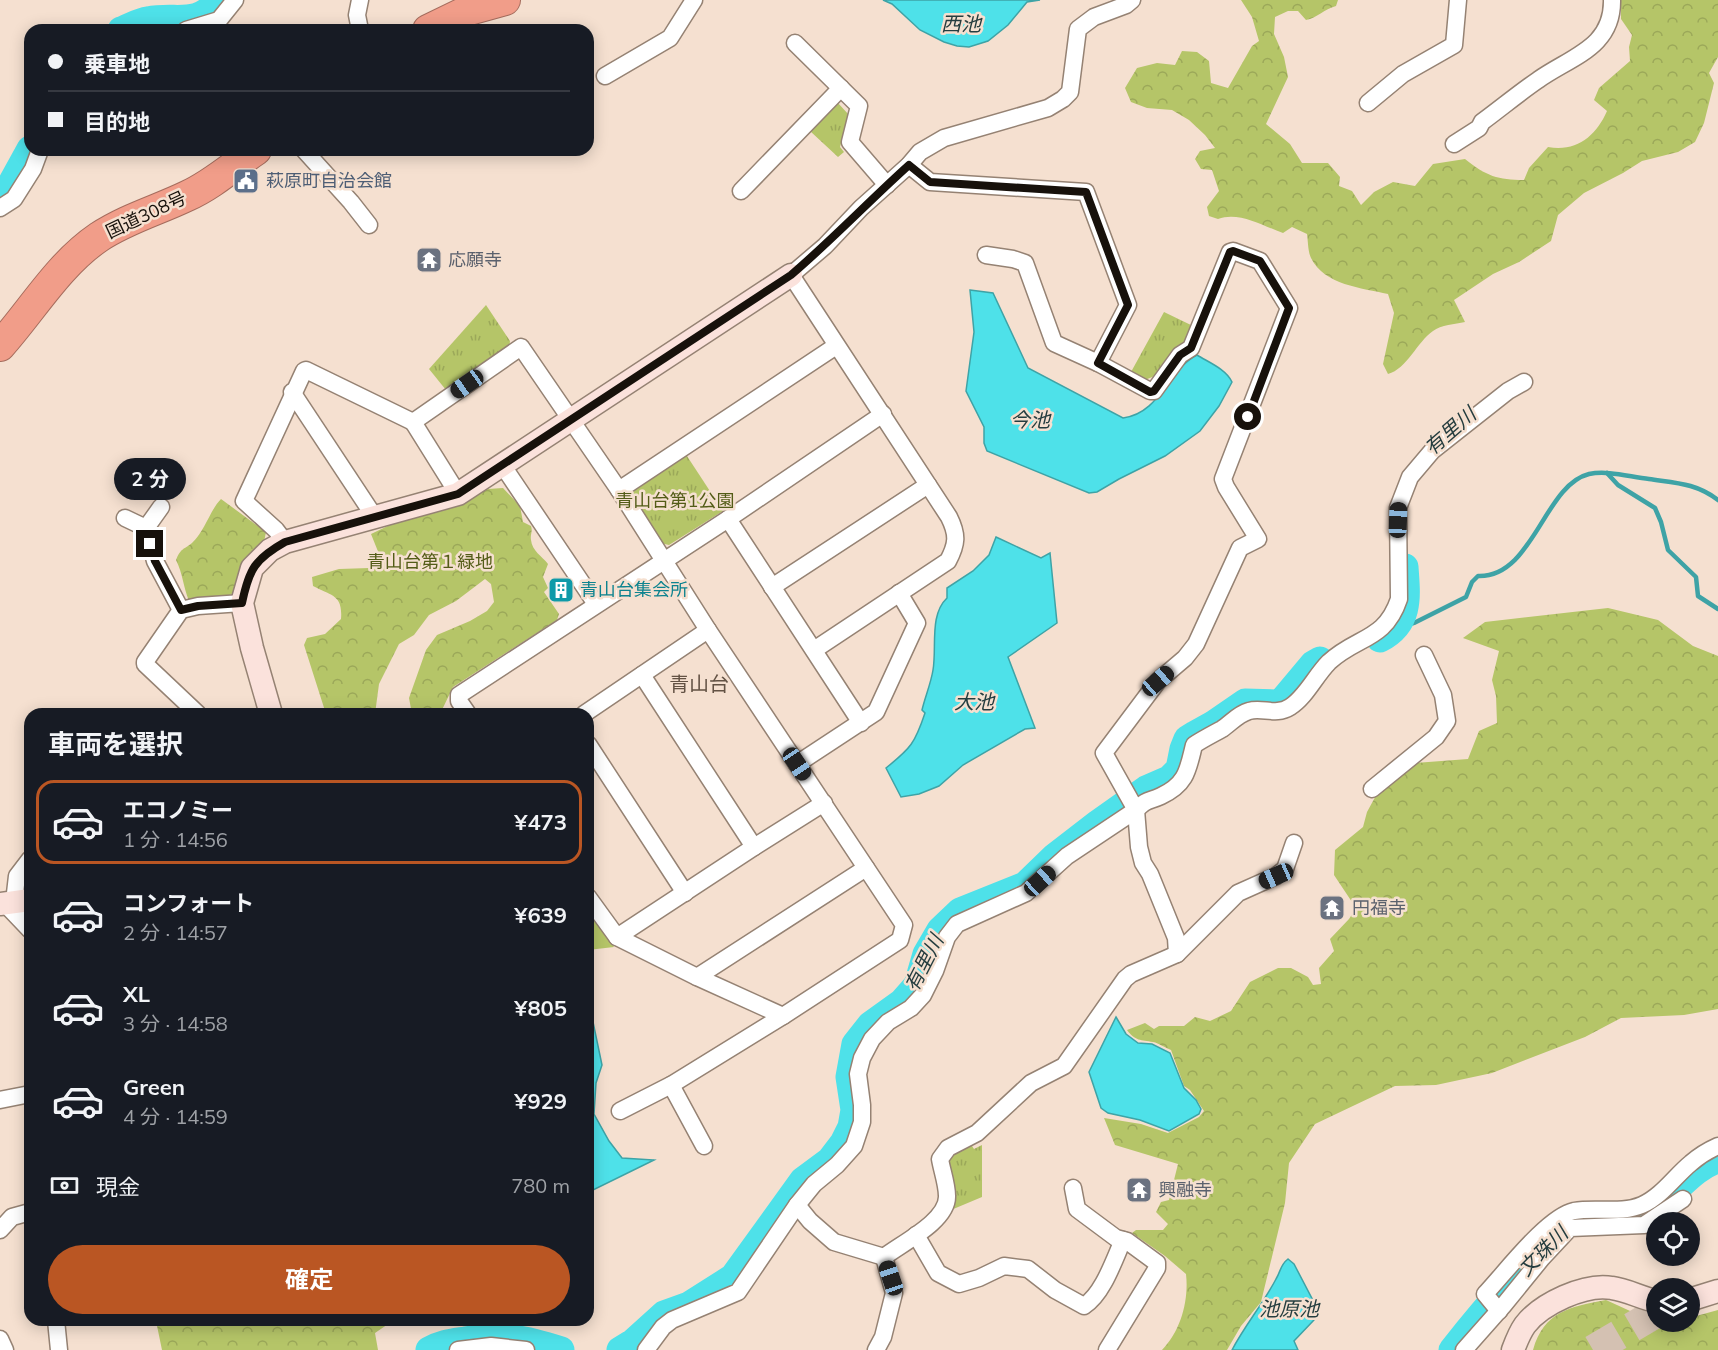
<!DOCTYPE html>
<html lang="ja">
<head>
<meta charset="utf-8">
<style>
  :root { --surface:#171b24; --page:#242831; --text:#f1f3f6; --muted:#9ea1a6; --line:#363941; --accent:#ba5623 }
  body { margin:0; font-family:Mulish,"Noto Sans JP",sans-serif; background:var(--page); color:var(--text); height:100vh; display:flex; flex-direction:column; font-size:22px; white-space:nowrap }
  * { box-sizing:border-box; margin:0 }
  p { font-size:20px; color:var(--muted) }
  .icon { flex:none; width:33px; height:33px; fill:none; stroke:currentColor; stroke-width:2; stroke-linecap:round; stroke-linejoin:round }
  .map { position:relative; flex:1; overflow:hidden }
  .panel { position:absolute; left:24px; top:708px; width:570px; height:618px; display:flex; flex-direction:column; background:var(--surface); border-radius:18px; box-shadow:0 3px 15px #0003 }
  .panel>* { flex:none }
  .top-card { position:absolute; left:24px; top:24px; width:570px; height:132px; border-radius:18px; box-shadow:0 3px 15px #0003; display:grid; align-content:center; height:132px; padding:0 24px; background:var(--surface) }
  .tools { position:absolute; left:1646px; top:1212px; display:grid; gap:12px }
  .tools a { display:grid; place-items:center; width:54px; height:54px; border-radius:50%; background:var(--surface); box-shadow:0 3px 15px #0003; font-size:30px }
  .end { position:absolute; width:27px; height:27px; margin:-14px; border:8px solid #17110b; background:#fff; box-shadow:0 0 0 3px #fff }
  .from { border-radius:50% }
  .bubble { position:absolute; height:42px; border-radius:21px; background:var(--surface); box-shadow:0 3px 15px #0003; font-size:20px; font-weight:700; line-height:42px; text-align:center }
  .car { position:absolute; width:18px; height:36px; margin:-18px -9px; border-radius:8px; box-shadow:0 0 4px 2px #0007; background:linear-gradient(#222 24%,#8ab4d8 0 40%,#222 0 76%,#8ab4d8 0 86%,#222 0) }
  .top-card b { display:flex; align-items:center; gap:21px; height:57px; font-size:22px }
  .top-card b+b { border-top:2px solid var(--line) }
  .top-card i { width:15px; height:15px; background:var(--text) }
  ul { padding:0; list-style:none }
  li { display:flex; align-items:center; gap:18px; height:84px; margin:0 12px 9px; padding:0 12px; border:3px solid transparent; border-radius:18px }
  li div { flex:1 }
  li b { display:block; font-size:22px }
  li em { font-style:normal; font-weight:700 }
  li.selected { border-color:var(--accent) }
  li>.icon { width:54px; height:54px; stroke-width:1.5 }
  h2 { padding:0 24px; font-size:27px; line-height:72px }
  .pay { display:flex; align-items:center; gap:15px; height:66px; padding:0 24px; font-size:22px }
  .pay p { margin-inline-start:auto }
  .button { display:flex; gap:12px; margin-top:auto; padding:12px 24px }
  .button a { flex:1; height:69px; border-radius:36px; background:var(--accent); color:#fff; font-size:24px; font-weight:700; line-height:69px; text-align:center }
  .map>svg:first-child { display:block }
  .forest { fill:url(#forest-crowns) }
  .park { fill:url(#park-tufts) }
  .water { fill:#4ee1e9; stroke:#3ea3a6; stroke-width:1.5 }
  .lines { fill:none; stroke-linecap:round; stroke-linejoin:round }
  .stream { stroke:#3ea3a6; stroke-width:4.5 }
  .river { stroke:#4ee1e9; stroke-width:27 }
  .highway-tunnel { stroke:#d4c1b2; stroke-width:30; stroke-dasharray:30 15; stroke-linecap:butt }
  .street-casing { stroke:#958273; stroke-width:19 }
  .secondary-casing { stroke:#958273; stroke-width:25 }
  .highway-casing { stroke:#a56c5d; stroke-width:32 }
  .street { stroke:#fff; stroke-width:16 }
  .secondary { stroke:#fbe2dc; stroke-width:22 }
  .highway { stroke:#f19d89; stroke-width:30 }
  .route { stroke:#17110b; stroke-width:8 }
  .labels { text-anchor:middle; stroke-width:5; stroke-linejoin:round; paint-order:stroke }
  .service-label { font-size:18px; fill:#4e5e75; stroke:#f5e0d0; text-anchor:start }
  .street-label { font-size:18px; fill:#17110b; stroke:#f5e0d0 }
  .worship-label { font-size:18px; fill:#5b616d; stroke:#f5e0d0; text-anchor:start }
  .park-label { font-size:18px; fill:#535c17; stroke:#f5e0d0 }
  .culture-label { font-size:18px; fill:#0d838f; stroke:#f5e0d0; text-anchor:start }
  .water-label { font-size:20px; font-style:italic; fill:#253d3f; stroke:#f5e0d0 }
  .neighbourhood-label { font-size:20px; fill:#635244; stroke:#f5e0d0 }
</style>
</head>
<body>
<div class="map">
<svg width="1718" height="1350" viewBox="0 0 1718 1350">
  <defs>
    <pattern id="forest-crowns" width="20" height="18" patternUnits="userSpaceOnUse" patternTransform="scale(1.5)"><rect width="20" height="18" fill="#b5c568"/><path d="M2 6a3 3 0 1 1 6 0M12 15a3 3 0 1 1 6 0" fill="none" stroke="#9ba859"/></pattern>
    <pattern id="park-tufts" width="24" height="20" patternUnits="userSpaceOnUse" patternTransform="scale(1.5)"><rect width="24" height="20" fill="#b5c568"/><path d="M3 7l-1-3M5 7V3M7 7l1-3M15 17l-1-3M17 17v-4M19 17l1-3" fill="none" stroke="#9ba859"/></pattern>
  </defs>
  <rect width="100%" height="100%" fill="#f5e0d0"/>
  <g class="forest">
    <path d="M1241 0H1338L1336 6C1324 9 1317 18 1306 20L1298 11H1288L1275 17 1274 34 1284 57 1288 77 1266 124 1290 144 1302 163H1328L1340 177 1339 186 1352 191 1361 205 1374 192 1393 182 1415 186 1433 164 1465 159C1486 176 1498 180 1524 180L1529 168 1548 147C1577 152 1596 136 1607 111L1594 100 1599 88 1630 61 1629 47 1632 35 1621 19V0H1718V57L1709 73 1714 83 1704 123 1695 142 1678 152 1642 161 1623 173 1584 193 1558 215 1551 241 1519 262 1493 274 1454 300 1465 322C1455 324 1441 325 1433 331 1417 342 1407 369 1388 374L1383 364 1394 313 1388 294C1362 288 1324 285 1311 258 1308 252 1308 241 1307 234L1292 227 1283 233C1263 226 1239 211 1218 219L1209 216 1207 207 1219 191 1212 170 1201 169 1195 159 1200 151 1215 148 1205 135 1189 120 1172 110 1147 108 1131 102 1125 88 1137 68 1157 63 1175 65 1182 51 1197 52 1209 61 1211 83 1228 88 1252 46 1259 41 1252 17Z"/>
    <path d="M503 488 520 506 523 522 531 526C533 532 530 534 531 540 532 551 542 556 548 564L543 577 548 588 544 592 559 614 557 620 453 687 440 714H412L409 698 426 650 437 635 470 621 487 611 494 602 491 584 485 579 456 601 429 615 414 635 399 644 379 684 375 714H326L304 645 307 638 325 634 341 619C343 594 331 596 313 586L312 577 339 569 369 568 381 559 371 534 394 523 451 508 488 489Z"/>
    <path d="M221 499 266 532 264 542 240 568 233 593 223 599 189 601C183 586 183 574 176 560 181 548 183 550 192 543 205 531 210 510 221 499Z"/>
    <path d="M1608 608 1658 620 1693 646 1718 656V1009L1684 1015 1621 1018 1585 1037 1492 1073 1436 1085 1395 1086 1315 1124 1289 1163 1285 1203 1261 1302 1241 1326 1227 1350H1162C1181 1331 1189 1300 1186 1274L1165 1256 1132 1233 1136 1230H1163L1168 1224 1156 1212 1161 1202 1169 1200 1178 1164 1115 1145 1104 1118 1141 1124 1168 1133 1199 1117 1204 1111 1190 1090 1184 1086 1171 1050C1165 1048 1159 1043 1153 1042 1141 1040 1135 1041 1127 1030L1145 1023 1154 1029 1159 1026H1184L1195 1017 1210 1021 1231 1011 1250 982 1278 968H1291L1308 977 1313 985 1321 984 1319 968 1334 951 1330 939 1349 919 1356 908 1334 875 1335 850 1363 827 1367 812 1379 790 1415 763 1468 759 1479 731 1497 723 1496 696 1492 680 1499 651 1463 638 1485 622Z"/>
    <path d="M1606 1300 1663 1326 1677 1322H1689V1318L1718 1310V1350H1533C1544 1311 1570 1307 1606 1300Z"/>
    <path d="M165 1320H222L233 1324 254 1320H394L375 1333 378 1350H162L156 1321Z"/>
  </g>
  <g class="park">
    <path d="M838 103 849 115 840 147 844 152 838 157 810 131Z"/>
    <path d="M486 305 510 341 509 349 446 390 429 369Z"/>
    <path d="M1164 312 1193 326C1188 335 1185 347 1174 349L1157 375 1145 380 1131 372Z"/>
    <path d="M685 453 723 511 669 545 660 543 629 495 632 486Z"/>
    <path d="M588 909 614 947 588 950Z"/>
    <path d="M970 1143 974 1149 982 1145V1197L951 1210 948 1159 952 1153Z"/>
  </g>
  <g class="water">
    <path d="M883 0H1040L1027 2 1008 25 988 41 969 47 957 46 944 42 920 30 892 4Z"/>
    <path d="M970 290 993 293 1028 368 1123 418C1161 413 1167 370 1197 355 1208 362 1226 369 1232 382L1219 406 1200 431 1165 456 1119 479 1097 492 1089 493 987 451 984 443V427L966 391 974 332Z"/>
    <path d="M996 537 1041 558 1050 553 1057 623 1008 657 1035 728 1025 729 963 765 939 786 919 794 901 797 886 768C911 748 915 743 925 713L922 710C925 697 931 683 933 670 937 647 929 615 947 598V588L973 571 989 555Z"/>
    <path d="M588 998 602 1065 596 1083 594 1114 609 1141 622 1158 654 1160 593 1190H588Z"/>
    <path d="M1116 1017 1126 1034 1138 1043 1152 1044 1170 1053 1184 1088 1196 1100 1201 1109 1199 1114 1169 1131 1140 1120 1108 1113 1101 1108 1089 1072Z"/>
    <path d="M1288 1259 1294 1264 1318 1310 1314 1312V1320L1294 1341 1298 1350H1232C1245 1325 1263 1304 1276 1279 1281 1271 1280 1265 1288 1259Z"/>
  </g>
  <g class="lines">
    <g class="stream">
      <path d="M1607 473 1618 485 1655 508 1661 522 1668 550 1696 577 1698 596 1718 609"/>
      <path d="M1394 630 1414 623 1466 597 1472 582 1478 576C1533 578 1544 485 1589 474 1608 470 1630 477 1649 479 1676 483 1696 483 1718 500"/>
    </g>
    <g class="river">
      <path d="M121 30C129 27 139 21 148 20 178 14 195 28 219 0"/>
      <path d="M0 193 9 187 30 149"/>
      <path d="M1380 639C1411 623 1407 596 1405 567"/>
      <path d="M429 1350C441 1343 452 1342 465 1340 502 1333 526 1339 561 1350"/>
      <path d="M620 1350 633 1342 664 1314 689 1305 733 1277 803 1180 830 1160 843 1143 851 1127 854 1110 849 1077 855 1044 870 1025 902 1002 917 985 926 954 940 930 960 911 1025 885 1054 857 1098 823 1146 789 1169 779 1179 769 1183 749 1187 739 1195 734 1213 724 1245 702 1277 703 1282 701 1313 664 1320 660"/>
      <path d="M1452 1350C1478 1317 1506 1284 1536 1254 1547 1242 1558 1228 1573 1221 1586 1216 1601 1220 1614 1220 1626 1221 1638 1216 1649 1211 1674 1197 1691 1168 1718 1160"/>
    </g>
    <path class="highway-tunnel" d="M1593 1350 1656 1313"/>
    <g class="street-casing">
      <g id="street">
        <path d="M360 0 357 15 360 30"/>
        <path d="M186 30 219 20 235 0"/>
        <path d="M795 43 859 106 850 142 887 185"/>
        <path d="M605 76 670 38 694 0"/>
        <path d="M1368 103 1403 74 1454 45 1458 0"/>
        <path d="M1454 144 1479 128 1482 122C1501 108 1519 93 1538 80 1570 57 1613 48 1612 0"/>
        <path d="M304 150 351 202 369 225"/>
        <path d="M909 165 930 182 1086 192 1128 305 1098 363"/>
        <path d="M741 191 841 88"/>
        <path d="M0 208 14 199 33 169 40 150"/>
        <path d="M986 255 1013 259 1025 263 1054 343 1098 363 1150 391H1154L1180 355 1191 348 1230 252 1233 251 1260 261 1289 308 1223 479 1226 487 1258 539 1240 548 1196 644 1185 658 1158 681 1104 753 1136 810 1139 847 1143 863 1150 874 1176 938 1177 954"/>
        <path d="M292 392 374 516"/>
        <path d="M413 422 458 494"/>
        <path d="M503 466 596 604"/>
        <path d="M619 490 836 346"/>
        <path d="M125 518 146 528 155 561 181 610"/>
        <path d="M728 519 861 723"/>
        <path d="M146 528 161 507"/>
        <path d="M285 542 276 530 244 501 304 371 306 370 413 422 521 347 619 490 708 630 904 925 900 940 783 1016 671 1085 620 1111"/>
        <path d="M772 587 928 485"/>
        <path d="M814 650 948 561C957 544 958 535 949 517L791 275 825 246 861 208 909 165 920 152 944 138 1048 108 1063 99 1070 92 1078 29 1094 17 1126 5 1132 0"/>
        <path d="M642 675 754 847"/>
        <path d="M198 714 145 664V662L181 610 198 606 242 603"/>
        <path d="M468 714 459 701V695L728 519 883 414"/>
        <path d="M584 714 708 630"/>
        <path d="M588 744 685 893"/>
        <path d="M797 764 876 712 917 623 899 593"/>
        <path d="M1372 789 1436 737 1447 721 1443 695 1424 655"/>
        <path d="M588 897 617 937 697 977 783 1016"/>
        <path d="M14 902 17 876 30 859"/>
        <path d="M7 904 9 908 30 930"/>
        <path d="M617 937 754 847 824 803"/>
        <path d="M697 977 866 868"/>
        <path d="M671 1085 704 1146"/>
        <path d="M0 1100 30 1094"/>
        <path d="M1073 1188 1077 1209 1116 1238 1127 1241 1157 1263V1268L1107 1350"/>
        <path d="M797 1205 810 1221 834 1242 884 1257"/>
        <path d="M0 1230 12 1217 30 1212"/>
        <path d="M916 1235 938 1273 959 1284 979 1278 1004 1266 1028 1269 1055 1290 1084 1306C1103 1294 1114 1260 1123 1240"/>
        <path d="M1499 1311 1485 1294C1505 1273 1547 1217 1574 1211 1597 1207 1621 1214 1642 1205 1662 1196 1675 1176 1691 1163 1699 1156 1709 1150 1718 1146"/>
        <path d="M56 1320 59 1350"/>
        <path d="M0 1339 5 1350"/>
        <path d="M458 1350 491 1346 526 1350"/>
        <path d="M646 1350 663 1327 672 1320 738 1292 797 1205 814 1184 837 1165 854 1146 862 1122V1105L858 1074 862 1058 872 1039 888 1022 911 1008 923 995 935 971 947 937 957 924 1026 893 1067 856 1136 810C1148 798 1148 802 1161 796 1187 784 1188 769 1194 745 1203 739 1213 734 1222 729 1231 723 1238 714 1249 711 1262 707 1276 716 1290 707 1306 697 1315 676 1329 662 1357 636 1385 641 1399 599L1398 508 1410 477 1432 451 1508 391 1524 382"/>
        <path d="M876 1350 883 1337 894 1293 884 1257C902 1243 948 1221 947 1196 947 1184 942 1171 940 1159L948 1148 977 1133 1031 1083 1064 1066 1125 979 1131 974 1177 954 1238 893 1276 876 1285 869 1294 843"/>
        <path d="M1464 1350 1503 1306 1542 1258 1570 1228 1644 1225 1683 1199"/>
      </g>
    </g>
    <g class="secondary-casing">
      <g id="secondary">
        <path d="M271 714 252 648 242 603 252 568 270 550 285 542 458 494 791 275"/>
        <path d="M0 904 30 900"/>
        <path d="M1689 1300 1718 1291"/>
        <path d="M1513 1350C1516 1342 1520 1332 1525 1325 1541 1304 1585 1283 1612 1288 1627 1290 1641 1298 1656 1301"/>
      </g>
    </g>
    <g class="highway-casing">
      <g id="highway">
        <path d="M428 30 469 10 505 0"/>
        <path d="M0 346C33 309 58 265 99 237 126 219 158 210 187 196 212 185 234 165 256 150"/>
      </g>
    </g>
    <use href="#street" class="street"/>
    <use href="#secondary" class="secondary"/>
    <use href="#highway" class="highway"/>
  </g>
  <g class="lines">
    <path class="route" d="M150 544 155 561 181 610 198 606 242 603C249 569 255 559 285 542L458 494 791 275C832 240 869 201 909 165L930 182 1086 192 1128 305 1098 363 1150 392 1154 391 1180 355 1191 348 1230 252 1233 251 1260 261 1289 308 1248 417"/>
  </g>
  <defs>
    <g id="civic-square" transform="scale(1.35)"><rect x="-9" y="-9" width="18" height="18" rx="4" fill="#5c6f8a" stroke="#f5e0d0"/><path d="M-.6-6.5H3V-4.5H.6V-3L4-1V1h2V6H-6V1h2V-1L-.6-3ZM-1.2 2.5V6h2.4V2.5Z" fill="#fff"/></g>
    <g id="temple-square" transform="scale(1.35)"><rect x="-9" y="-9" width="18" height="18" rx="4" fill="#6b7280" stroke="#f5e0d0"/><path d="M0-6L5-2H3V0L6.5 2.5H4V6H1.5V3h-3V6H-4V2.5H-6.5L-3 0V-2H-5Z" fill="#fff"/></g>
    <g id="building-square" transform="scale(1.35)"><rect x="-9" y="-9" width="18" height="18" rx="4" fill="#0f9aa8" stroke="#f5e0d0"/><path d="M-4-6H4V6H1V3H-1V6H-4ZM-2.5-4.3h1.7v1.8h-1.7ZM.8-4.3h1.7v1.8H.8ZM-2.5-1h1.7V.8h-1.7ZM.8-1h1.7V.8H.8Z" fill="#fff"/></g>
  </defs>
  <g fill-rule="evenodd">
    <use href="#civic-square" x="246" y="181"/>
    <use href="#temple-square" x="429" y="260"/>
    <use href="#building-square" x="561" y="590"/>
    <use href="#temple-square" x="1332" y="908"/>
    <use href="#temple-square" x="1139" y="1190"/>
  </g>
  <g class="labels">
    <g class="service-label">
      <text x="266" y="187">萩原町自治会館</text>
    </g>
    <g class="street-label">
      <text transform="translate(146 215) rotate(-25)" y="6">国道308号</text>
    </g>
    <g class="worship-label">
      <text x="448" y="266">応願寺</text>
      <text x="1352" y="914">円福寺</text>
      <text x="1158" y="1196">興融寺</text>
    </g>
    <g class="park-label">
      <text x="675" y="507">青山台第1公園</text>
      <text x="430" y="568">青山台第１緑地</text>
    </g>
    <g class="culture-label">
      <text x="580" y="596">青山台集会所</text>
    </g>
    <g class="water-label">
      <text x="961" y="31">西池</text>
      <text x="1030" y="427">今池</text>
      <text transform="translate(1450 431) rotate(-41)" y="7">有里川</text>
      <text x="974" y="709">大池</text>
      <text transform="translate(924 963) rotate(-63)" y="7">有里川</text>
      <text transform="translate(1543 1251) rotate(-45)" y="7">文珠川</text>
      <text x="1289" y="1316">池原池</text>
    </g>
    <g class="neighbourhood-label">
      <text x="699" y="691">青山台</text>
    </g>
  </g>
</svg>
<div class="tools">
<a><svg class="icon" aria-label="locate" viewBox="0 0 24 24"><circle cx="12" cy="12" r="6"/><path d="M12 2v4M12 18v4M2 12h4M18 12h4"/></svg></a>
<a><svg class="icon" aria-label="layers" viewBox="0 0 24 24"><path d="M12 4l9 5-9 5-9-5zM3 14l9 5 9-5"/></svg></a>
</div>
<i class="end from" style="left:1248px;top:417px"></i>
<i class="end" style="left:150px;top:544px"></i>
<div class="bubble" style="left:114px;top:458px;width:72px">2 分</div>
<i class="car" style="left:467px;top:384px;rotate:235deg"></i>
<i class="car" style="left:1398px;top:520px;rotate:2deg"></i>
<i class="car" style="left:1158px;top:681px;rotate:49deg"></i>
<i class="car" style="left:797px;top:764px;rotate:146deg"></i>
<i class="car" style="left:1276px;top:876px;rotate:246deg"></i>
<i class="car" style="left:1040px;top:881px;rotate:48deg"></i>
<i class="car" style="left:891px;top:1278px;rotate:341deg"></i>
<div class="top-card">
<b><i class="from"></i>乗車地</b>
<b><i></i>目的地</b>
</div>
<section class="panel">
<h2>車両を選択</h2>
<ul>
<li class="selected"><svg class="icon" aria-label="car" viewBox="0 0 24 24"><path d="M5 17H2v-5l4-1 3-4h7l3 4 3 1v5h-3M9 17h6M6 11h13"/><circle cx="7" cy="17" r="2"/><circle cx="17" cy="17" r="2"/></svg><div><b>エコノミー</b><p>1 分 · 14:56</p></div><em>¥473</em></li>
<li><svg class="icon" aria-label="car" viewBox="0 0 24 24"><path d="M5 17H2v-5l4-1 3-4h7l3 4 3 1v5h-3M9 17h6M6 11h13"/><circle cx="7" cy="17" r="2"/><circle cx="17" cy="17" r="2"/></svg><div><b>コンフォート</b><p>2 分 · 14:57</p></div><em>¥639</em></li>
<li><svg class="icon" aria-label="car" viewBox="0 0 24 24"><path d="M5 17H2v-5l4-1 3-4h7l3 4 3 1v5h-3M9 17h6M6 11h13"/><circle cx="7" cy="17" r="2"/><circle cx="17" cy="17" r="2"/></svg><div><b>XL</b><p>3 分 · 14:58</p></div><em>¥805</em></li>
<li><svg class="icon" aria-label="car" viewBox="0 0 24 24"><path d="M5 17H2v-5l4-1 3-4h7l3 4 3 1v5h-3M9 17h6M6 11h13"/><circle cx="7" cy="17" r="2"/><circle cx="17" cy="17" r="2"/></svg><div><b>Green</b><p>4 分 · 14:59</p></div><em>¥929</em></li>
</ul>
<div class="pay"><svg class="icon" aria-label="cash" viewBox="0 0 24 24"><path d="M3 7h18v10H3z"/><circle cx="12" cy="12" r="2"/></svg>現金<p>780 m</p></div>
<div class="button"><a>確定</a></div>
</section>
</div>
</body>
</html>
